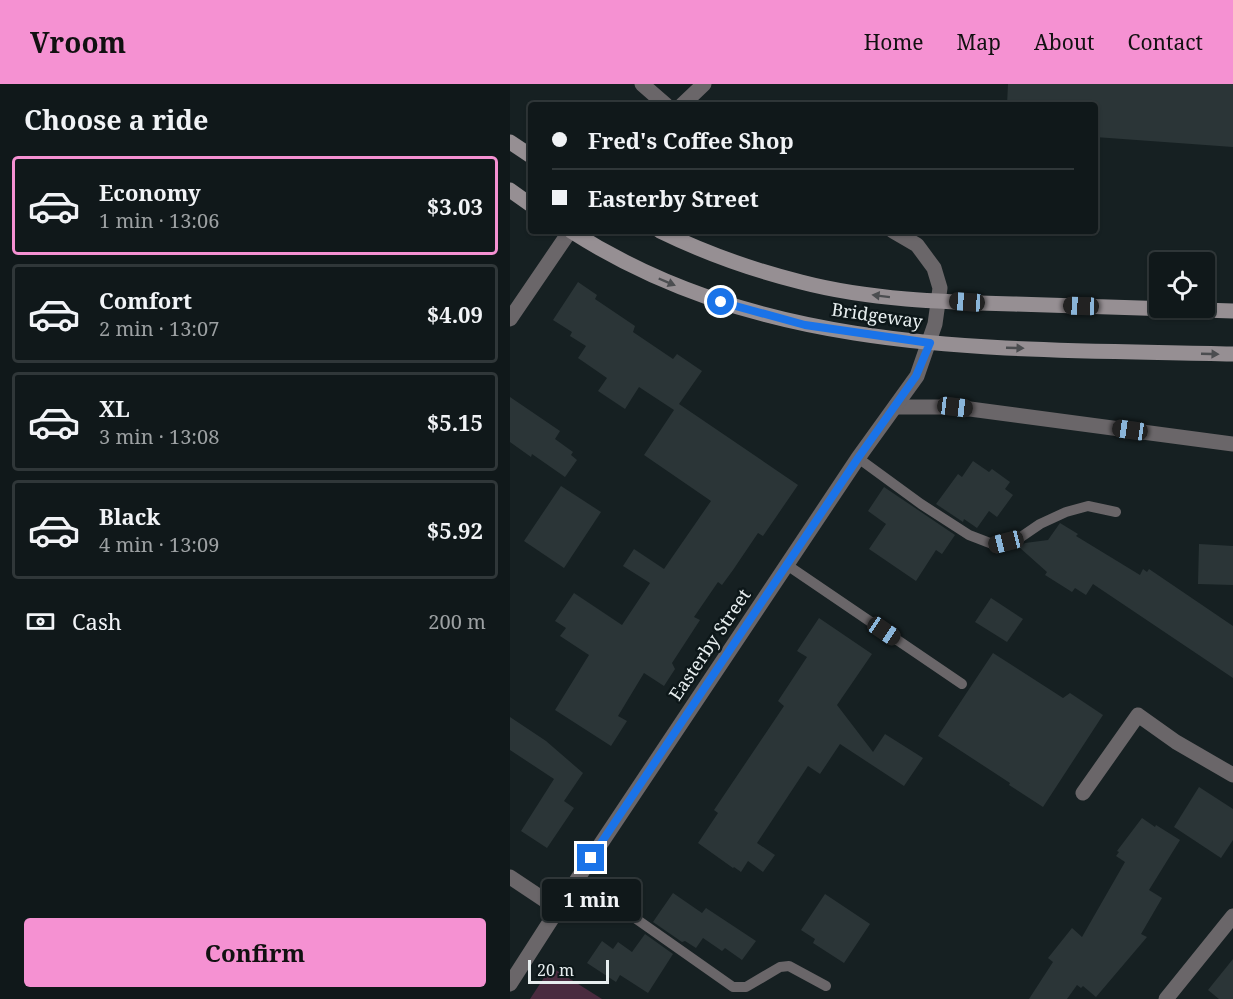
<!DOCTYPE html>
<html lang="en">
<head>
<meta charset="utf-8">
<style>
  :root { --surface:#10181a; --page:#192123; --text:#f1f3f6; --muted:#9ca0a2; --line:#303739; --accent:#f591d2 }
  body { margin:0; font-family:"Noto Serif",serif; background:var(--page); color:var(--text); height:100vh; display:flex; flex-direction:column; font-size:22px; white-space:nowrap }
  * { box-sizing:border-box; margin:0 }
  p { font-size:20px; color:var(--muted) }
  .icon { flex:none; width:33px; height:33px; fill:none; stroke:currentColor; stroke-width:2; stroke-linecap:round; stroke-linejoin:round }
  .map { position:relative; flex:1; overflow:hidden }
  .details { display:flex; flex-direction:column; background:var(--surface); width:510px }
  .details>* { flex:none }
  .banner { position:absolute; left:18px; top:18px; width:570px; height:132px; border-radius:6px; box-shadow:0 2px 4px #0004,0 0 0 2px var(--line); display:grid; align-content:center; height:132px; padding:0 24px; background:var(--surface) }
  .controls { position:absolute; left:639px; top:168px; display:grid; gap:12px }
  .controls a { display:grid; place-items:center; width:66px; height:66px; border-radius:6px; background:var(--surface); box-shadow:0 2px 4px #0004,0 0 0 2px var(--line); font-size:30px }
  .scale { position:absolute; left:18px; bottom:15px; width:81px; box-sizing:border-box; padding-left:6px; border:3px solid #e7eeef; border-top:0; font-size:16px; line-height:21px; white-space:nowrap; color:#e7eeef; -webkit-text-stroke:4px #0d1719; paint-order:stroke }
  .end { position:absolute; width:27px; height:27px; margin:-14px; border:8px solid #1a73e8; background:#fff; box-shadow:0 0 0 3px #fff }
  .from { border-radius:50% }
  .bubble { position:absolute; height:42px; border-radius:6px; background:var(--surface); box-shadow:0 2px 4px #0004,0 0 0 2px var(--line); font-size:20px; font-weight:700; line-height:42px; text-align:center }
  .car { position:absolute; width:18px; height:36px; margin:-18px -9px; border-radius:8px; box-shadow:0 0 4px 2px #0007; background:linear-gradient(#222 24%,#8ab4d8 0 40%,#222 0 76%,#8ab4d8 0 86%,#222 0) }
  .banner b { display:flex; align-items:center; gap:21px; height:57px; font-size:22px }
  .banner b+b { border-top:2px solid var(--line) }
  .banner i { width:15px; height:15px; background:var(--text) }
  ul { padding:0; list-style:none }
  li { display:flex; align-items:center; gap:18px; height:99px; margin:0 12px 9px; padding:0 12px; border:3px solid var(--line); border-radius:6px }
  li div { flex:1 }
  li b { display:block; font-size:22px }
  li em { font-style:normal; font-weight:700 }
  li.current { border-color:var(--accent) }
  li>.icon { width:54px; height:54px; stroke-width:1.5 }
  h2 { padding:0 24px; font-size:27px; line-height:72px }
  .pay { display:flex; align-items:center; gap:15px; height:66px; padding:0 24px; font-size:22px }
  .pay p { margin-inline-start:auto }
  .primary-button { display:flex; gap:12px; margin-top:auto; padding:12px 24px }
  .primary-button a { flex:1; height:69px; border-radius:6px; background:var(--accent); color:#111; font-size:24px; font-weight:700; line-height:69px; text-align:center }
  header { display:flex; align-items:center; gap:36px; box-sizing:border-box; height:84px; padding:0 30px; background:var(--accent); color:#111 }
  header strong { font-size:28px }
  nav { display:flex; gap:33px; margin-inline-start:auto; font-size:21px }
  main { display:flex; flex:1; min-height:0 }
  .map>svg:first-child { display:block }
  .green { fill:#4a2b3f }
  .building { fill:#2b3537 }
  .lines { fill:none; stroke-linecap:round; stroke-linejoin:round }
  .service { stroke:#6a6669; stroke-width:10 }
  .minor { stroke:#6a6669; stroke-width:15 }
  .secondary { stroke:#968f93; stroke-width:15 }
  .oneway { fill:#4b4d50 }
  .route { stroke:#1a73e8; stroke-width:8 }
  .labels { text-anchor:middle; stroke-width:5; stroke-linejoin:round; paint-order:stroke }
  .street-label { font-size:18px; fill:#e7eeef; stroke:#0d1719 }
</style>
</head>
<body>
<header>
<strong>Vroom</strong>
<nav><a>Home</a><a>Map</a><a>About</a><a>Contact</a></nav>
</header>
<main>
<section class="details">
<h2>Choose a ride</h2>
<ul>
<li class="current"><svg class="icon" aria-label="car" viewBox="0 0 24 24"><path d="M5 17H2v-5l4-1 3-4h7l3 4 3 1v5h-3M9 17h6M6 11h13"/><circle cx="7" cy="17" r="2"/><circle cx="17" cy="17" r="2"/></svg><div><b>Economy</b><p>1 min · 13:06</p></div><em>$3.03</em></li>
<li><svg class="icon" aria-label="car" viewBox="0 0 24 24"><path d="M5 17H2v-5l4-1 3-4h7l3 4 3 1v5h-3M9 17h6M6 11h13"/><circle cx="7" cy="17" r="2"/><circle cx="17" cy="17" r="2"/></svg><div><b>Comfort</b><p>2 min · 13:07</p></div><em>$4.09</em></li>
<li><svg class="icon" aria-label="car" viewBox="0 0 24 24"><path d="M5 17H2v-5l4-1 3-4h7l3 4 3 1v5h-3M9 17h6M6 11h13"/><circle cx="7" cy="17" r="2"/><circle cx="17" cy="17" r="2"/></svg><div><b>XL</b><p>3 min · 13:08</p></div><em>$5.15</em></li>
<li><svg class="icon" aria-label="car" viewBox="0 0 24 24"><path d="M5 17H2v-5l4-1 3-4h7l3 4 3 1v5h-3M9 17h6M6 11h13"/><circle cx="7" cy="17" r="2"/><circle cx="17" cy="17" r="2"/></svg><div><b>Black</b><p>4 min · 13:09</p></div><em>$5.92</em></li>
</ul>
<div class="pay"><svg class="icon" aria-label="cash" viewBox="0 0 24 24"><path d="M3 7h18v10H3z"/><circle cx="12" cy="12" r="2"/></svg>Cash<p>200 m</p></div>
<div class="primary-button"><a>Confirm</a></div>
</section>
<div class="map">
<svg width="723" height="915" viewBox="0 0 723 915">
  <rect width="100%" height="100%" fill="#162022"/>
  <path class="green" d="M41 883 92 915H20Z"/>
  <g class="building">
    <path d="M498 0H723V63L585 53V21H497Z"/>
    <path d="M68 198 87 211 85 215 125 242 123 248 163 275 167 270 192 287 169 320 288 401 253 452 248 449 223 486 212 501 208 498 184 533 190 536 162 579 165 585 154 602 134 589 108 632 117 637 101 662 45 626 79 571 50 552 56 544 45 537 64 509 112 541 140 499 113 482 124 465 154 485 201 417 134 371 164 326 129 303 115 325 88 307 97 294 68 274 76 262 60 252 62 248 43 236Z"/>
    <path d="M0 313 50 347 45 355 63 368 61 371 67 376 55 393 22 370 21 373 0 358Z"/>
    <path d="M463 377 479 388 482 385 500 398 495 405 503 411 487 433 479 427 467 444 454 435 453 438 426 420 448 390 452 393Z"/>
    <path d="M51 402 91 428 54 484 14 457Z"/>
    <path d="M374 403 445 451 432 470 426 466 406 497 359 465 376 440 358 427Z"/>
    <path d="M550 439 568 450 566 452 630 491 633 485 637 488 639 485 723 542V594L583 500 576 511 565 504 562 508 535 491 537 488 509 463 515 459 538 456Z"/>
    <path d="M689 460 723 462V501L688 500Z"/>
    <path d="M481 514 513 535 497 558 465 538Z"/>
    <path d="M309 534 362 570 327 621 363 668 375 650 413 674 394 702 330 660 310 690 298 682 247 759 265 771 253 788 238 777 231 788 224 783 223 784 188 759 208 729 204 726 274 622 268 617 297 573 287 567Z"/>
    <path d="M483 569 553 614 560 609 593 631 533 723 499 701 500 699 428 652Z"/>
    <path d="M0 633 36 657 73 689 54 717 64 724 37 764 11 747 44 695 0 666Z"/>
    <path d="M689 703 723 725V756L711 774 664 743Z"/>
    <path d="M632 734 645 743 646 741 670 756 639 806 652 814 631 850 637 853 586 913 573 902 571 904 567 901 557 915H519L543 878 538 874 562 844 572 853 615 778 606 772 609 768 607 767Z"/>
    <path d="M163 809 192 829 196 824 246 857 232 876 215 864 212 867 193 854 186 864 175 857 172 858 143 838Z"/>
    <path d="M315 810 360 840 334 879 303 859 305 855 291 846Z"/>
    <path d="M135 850 163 870 138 909 110 891 106 898 77 879 92 857 103 865 108 858 122 868Z"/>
    <path d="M723 875V915H709L698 906Z"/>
  </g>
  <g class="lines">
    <g class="service">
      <path d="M348 374 411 420 459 451 485 461 508 455 530 440 556 428 578 422 606 428"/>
      <path d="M277 481 452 600"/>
      <path d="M68 794 223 903H236L270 883 279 882 316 902"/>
    </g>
    <g class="minor">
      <path d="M132 0 156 21"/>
      <path d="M172 21 194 0"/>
      <path d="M0 235 60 147"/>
      <path d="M385 323H445L723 360"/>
      <path d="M573 709 628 631 666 658 723 691"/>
      <path d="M0 793 48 825"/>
      <path d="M0 900 68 794 348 374 407 292 425 240 430 204 424 184 407 161 383 147"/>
      <path d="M656 915 723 832"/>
    </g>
    <g class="secondary">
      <path d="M0 58 21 72"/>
      <path d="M0 106 21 121"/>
      <path d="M61 147C260 275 496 264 723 270"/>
      <path d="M150 147C195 169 243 186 291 198 360 216 433 218 504 220 577 222 650 224 723 227"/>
    </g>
  </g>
  <defs><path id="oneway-solid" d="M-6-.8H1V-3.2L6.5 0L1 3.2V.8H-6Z" transform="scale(1.5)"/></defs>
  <g class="oneway">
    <use href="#oneway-solid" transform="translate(157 198) rotate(23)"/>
    <use href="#oneway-solid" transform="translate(371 212) rotate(-173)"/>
    <use href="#oneway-solid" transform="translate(505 264) rotate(2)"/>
    <use href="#oneway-solid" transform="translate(700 270) rotate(2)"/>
  </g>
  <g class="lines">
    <path class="route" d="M81 774 348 374 406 292 420 259 295 241 211 218"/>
  </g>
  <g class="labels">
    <g class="street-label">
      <text transform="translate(367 232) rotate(8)" y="6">Bridgeway</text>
      <text transform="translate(200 561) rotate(-56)" y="6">Easterby Street</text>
    </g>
  </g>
</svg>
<div class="controls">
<a><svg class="icon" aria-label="locate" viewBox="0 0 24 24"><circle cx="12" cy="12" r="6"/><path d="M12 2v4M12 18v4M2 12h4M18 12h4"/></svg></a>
</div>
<div class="scale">20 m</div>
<i class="end from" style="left:211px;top:218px"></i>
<i class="end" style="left:81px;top:774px"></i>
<div class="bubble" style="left:32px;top:795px;width:99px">1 min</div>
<i class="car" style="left:457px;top:218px;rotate:274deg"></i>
<i class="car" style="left:571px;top:222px;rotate:272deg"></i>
<i class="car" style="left:445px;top:323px;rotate:97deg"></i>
<i class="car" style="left:620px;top:346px;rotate:278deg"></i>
<i class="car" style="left:496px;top:458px;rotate:256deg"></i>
<i class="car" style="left:374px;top:547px;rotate:124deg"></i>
<div class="banner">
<b><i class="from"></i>Fred's Coffee Shop</b>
<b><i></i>Easterby Street</b>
</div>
</div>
</main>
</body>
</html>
